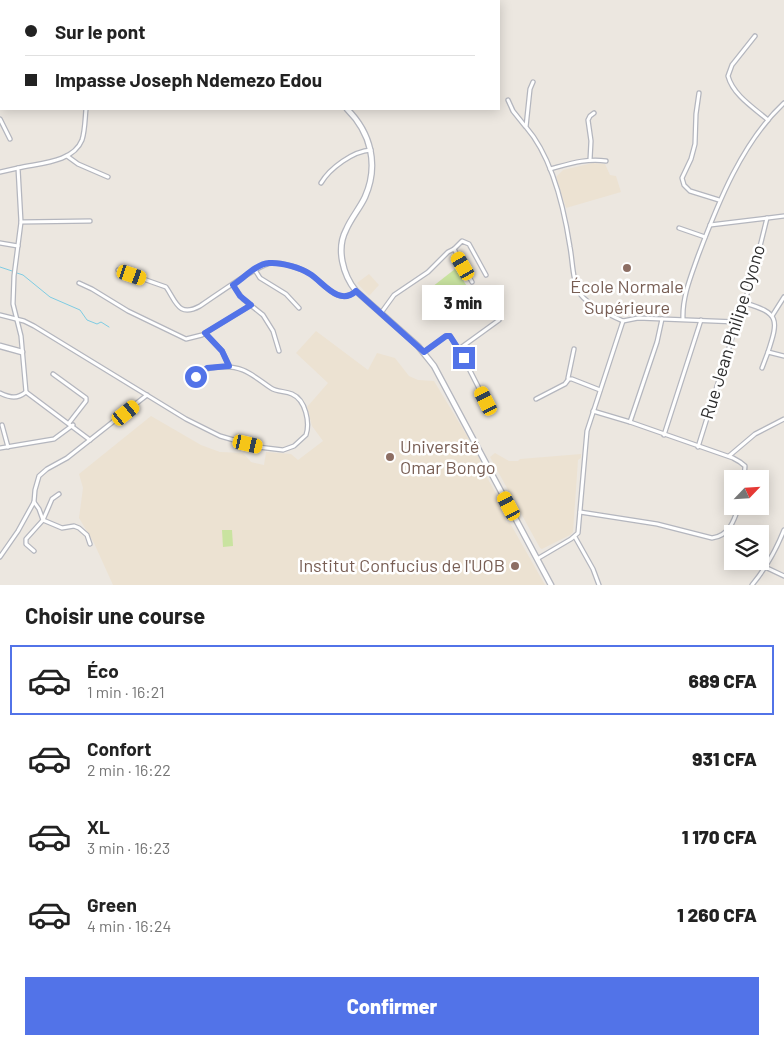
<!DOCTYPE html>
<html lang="fr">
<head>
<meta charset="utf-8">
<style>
  :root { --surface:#fff; --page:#f6f6f6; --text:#222; --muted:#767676; --line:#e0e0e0; --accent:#5273e8 }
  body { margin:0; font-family:Barlow,sans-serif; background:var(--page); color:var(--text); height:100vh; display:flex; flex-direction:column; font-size:19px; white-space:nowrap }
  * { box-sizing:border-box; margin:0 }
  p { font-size:16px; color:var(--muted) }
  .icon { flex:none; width:28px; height:28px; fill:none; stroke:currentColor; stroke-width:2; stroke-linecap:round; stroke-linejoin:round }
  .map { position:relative; height:585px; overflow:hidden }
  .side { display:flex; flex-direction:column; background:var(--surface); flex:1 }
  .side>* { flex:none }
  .banner { position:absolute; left:0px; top:0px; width:500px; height:110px; box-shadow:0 2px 12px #0003; display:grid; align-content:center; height:110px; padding:0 25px; background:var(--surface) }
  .needle { width:32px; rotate:65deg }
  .fabs { position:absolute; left:724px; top:470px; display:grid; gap:10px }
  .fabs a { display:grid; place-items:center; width:45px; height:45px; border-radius:0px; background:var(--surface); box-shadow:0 2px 12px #0003; font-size:25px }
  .end { position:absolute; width:22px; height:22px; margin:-11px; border:6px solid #5273e8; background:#fff; box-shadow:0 0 0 2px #fff }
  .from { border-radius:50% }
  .bubble { position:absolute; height:35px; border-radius:0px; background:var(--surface); box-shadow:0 2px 12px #0003; font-size:16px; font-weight:800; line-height:35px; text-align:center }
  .car { position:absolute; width:15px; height:30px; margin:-15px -8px; border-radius:6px; box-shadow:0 0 4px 1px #0007; background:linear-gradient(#f5c518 24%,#345 0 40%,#f5c518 0 76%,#345 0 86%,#f5c518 0) }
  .banner b { display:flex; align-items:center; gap:18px; height:48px; font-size:19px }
  .banner b+b { border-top:1px solid var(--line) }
  .banner i { width:12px; height:12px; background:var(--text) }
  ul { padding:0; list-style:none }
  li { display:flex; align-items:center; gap:15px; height:70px; margin:0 10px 8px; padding:0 15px; border:2px solid transparent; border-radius:0px }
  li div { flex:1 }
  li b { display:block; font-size:19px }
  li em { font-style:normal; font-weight:800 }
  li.current { border-color:var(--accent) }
  li>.icon { width:45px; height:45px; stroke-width:1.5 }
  h2 { padding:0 25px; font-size:22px; line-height:60px }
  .action { display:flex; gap:10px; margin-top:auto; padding:10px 25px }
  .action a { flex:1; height:58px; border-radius:0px; background:var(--accent); color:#fff; font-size:20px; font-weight:800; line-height:58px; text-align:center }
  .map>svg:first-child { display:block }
  .education { fill:#ece2d2 }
  .pitch { fill:#c9e3a0 }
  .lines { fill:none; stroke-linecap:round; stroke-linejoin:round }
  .stream { stroke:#7fcce3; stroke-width:1 }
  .street-casing { stroke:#b4b6be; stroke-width:5.5 }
  .secondary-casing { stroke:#b4b6be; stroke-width:7 }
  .street { stroke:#fff; stroke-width:3 }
  .secondary { stroke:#fff; stroke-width:4.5 }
  .route { stroke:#5273e8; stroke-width:6 }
  .education-dot { fill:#8d6e63; stroke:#fff; stroke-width:2 }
  .labels { text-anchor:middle; stroke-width:5; stroke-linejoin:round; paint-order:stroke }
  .education-label { font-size:18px; fill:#785e54; stroke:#fff }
  .street-label { font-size:18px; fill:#2c2c2c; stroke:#fff }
</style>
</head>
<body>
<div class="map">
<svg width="784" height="585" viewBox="0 0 784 585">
  <rect width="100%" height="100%" fill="#ece7e0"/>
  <g class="education">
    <path d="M593 163 605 164 610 175 616 176 621 192 566 208 556 177 563 170Z"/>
    <path d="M369 274 379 285 369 296 357 283Z"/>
    <path d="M316 331 368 370 377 353 395 358 409 376 418 380 434 381 478 454 484 472 504 508 505 519 506 522 510 523 545 585H113L94 543 79 518 83 488 79 474 151 416 201 445 220 452 243 453 251 462 264 465 266 452 291 454 298 460 323 441 312 426 307 407 328 383 296 353Z"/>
    <path d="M495 453 509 461H518L520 459 581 454V458L578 460 573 532 570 535 542 549 540 548 490 457Z"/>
  </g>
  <g class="pitch">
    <path d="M455 269 467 286 444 304 432 287Z"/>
    <path d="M222 530H232L233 546 223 547Z"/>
  </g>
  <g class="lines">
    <g class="stream">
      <path d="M0 267 12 271"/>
      <path d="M17 273 23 275 50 297 80 310 87 320 97 324 101 322 109 327"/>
    </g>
    <g class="street-casing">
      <g id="street">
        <path d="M467 1V0"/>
        <path d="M755 36 732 65 728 76C733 95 754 108 768 120"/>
        <path d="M0 70 1 69"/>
        <path d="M533 82 530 89 526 127C552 157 564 208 570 247 573 263 572 281 581 295 588 304 612 316 623 321"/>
        <path d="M699 93 696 114 695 144 691 159 682 178 684 185 690 191 719 200"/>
        <path d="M508 100 513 111 525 126"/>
        <path d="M86 109C85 119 85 131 82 140 73 163 38 163 18 168L21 222 14 276 13 304 21 336 26 392 90 440"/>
        <path d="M0 119 10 139"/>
        <path d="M67 156 78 164 108 177"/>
        <path d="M590 160 591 141 588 120 590 116 594 113"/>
        <path d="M550 169C569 164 586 158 606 161"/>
        <path d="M0 172 18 168"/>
        <path d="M321 183C330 168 353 151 371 150"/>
        <path d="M21 222 90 221"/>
        <path d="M710 225 784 216"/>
        <path d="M679 228 705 237"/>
        <path d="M0 243 18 246"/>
        <path d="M454 249 472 282"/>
        <path d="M118 270 166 287C176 301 178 318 200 306 214 297 261 262 273 263 284 263 301 268 310 274 323 282 338 307 356 291"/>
        <path d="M255 270 260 278 286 294 299 308"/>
        <path d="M79 283 92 289 128 311 186 339 202 335 251 305"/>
        <path d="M233 285 243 299 263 315 273 331 279 351"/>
        <path d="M745 303C779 313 779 319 768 352L784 356"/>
        <path d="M381 313 394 295 428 272 448 252 454 249 462 241 469 244 486 275"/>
        <path d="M0 315 24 321 34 326 186 419 220 436 258 447 283 450 294 446 306 435C310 423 306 400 292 394 285 391 277 392 271 388 252 375 243 365 219 367 209 368 202 369 196 377"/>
        <path d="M772 316 784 297"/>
        <path d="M683 319C682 297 691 276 698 256 718 203 742 142 784 103"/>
        <path d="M623 321 638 318 737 322"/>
        <path d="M205 333 222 351 229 365"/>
        <path d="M459 349 499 320"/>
        <path d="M424 352 446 336H450L459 349 489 408"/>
        <path d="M762 368 768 352"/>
        <path d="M53 374 86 398V401L69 423"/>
        <path d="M568 378 574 349"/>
        <path d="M569 379H572L600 390"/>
        <path d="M0 393C11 398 17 399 26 392"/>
        <path d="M536 399 565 384 568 380"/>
        <path d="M593 411 630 422 733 458 740 462 745 466 744 479"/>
        <path d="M630 422 657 342 662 319"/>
        <path d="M2 425 8 447"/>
        <path d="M664 435 701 320"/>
        <path d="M698 447 737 322 751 283 767 218"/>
        <path d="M0 448 54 439 73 425"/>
        <path d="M729 456 755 434 784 419"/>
        <path d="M34 502 39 509 43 520 62 528 74 526 79 528 87 535 90 544"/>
        <path d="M580 512 657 524 712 538C729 536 734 521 739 506"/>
        <path d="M575 537 593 569 599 585"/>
        <path d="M34 551 26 544V539L43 520 52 499 59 494"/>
        <path d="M0 557 18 531 34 502 35 490 39 476 47 469 67 458 147 395"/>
        <path d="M537 559 571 539 578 533 587 431 623 321"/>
        <path d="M765 567 784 576"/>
        <path d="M752 585C766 568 776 550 784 530"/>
      </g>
    </g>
    <g class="secondary-casing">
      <g id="secondary">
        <path d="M53 0 54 1"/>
        <path d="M170 0 171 1"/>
        <path d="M409 1V0"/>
        <path d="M347 109C371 133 379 165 365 197 360 208 351 218 346 230 336 249 343 275 356 291L418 346 434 366 551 585"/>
        <path d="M0 346 22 352"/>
      </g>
    </g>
    <use href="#street" class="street"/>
    <use href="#secondary" class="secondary"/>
  </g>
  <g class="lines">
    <path class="route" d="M196 377 207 368 229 366 222 351 205 333 251 305 240 296 233 285C244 278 256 264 269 263 281 262 301 268 310 274 323 282 339 307 356 291L424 352 446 336H450L464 358"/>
  </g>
  <g class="education-dot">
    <circle cx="627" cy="268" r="5"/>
    <circle cx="390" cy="457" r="5"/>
    <circle cx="515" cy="566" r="5"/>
  </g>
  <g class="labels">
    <g class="education-label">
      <text x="627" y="293">École Normale<tspan x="627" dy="21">Supérieure</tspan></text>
      <text x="400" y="453" text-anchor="start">Université<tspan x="400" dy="21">Omar Bongo</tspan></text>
      <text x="505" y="572" text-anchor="end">Institut Confucius de l'UOB</text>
    </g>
    <g class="street-label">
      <text transform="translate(733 332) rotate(-73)" y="6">Rue Jean Philipe Oyono</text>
    </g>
  </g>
</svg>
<div class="fabs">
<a><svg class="needle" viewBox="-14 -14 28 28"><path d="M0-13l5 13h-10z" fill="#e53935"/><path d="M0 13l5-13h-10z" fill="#767676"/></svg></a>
<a><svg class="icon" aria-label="layers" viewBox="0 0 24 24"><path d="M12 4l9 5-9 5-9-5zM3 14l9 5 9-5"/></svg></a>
</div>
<i class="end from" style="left:196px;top:377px"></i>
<i class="end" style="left:464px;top:358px"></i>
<div class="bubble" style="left:422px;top:285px;width:82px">3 min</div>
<i class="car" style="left:463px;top:266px;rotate:330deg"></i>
<i class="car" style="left:132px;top:275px;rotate:109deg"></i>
<i class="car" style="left:486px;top:401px;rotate:333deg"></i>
<i class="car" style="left:126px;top:413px;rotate:51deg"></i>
<i class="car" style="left:248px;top:444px;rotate:103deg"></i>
<i class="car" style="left:509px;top:506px;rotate:332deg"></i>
<div class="banner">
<b><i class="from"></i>Sur le pont</b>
<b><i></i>Impasse Joseph Ndemezo Edou</b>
</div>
</div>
<section class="side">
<h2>Choisir une course</h2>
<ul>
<li class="current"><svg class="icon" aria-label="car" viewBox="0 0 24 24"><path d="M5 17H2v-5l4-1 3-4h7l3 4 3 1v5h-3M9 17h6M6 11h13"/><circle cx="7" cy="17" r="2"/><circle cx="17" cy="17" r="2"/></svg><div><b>Éco</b><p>1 min · 16:21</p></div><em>689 CFA</em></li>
<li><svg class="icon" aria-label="car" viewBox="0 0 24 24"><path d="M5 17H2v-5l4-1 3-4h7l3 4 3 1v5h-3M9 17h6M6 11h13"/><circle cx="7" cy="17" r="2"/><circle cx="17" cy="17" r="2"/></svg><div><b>Confort</b><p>2 min · 16:22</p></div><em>931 CFA</em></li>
<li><svg class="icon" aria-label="car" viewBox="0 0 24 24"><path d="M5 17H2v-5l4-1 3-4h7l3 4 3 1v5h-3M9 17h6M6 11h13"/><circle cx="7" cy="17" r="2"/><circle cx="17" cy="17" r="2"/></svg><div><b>XL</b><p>3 min · 16:23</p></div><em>1 170 CFA</em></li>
<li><svg class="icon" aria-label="car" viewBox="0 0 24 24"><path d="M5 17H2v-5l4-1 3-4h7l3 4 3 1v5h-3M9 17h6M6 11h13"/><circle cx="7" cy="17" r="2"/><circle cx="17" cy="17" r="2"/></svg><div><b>Green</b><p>4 min · 16:24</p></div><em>1 260 CFA</em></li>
</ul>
<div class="action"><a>Confirmer</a></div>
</section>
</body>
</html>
